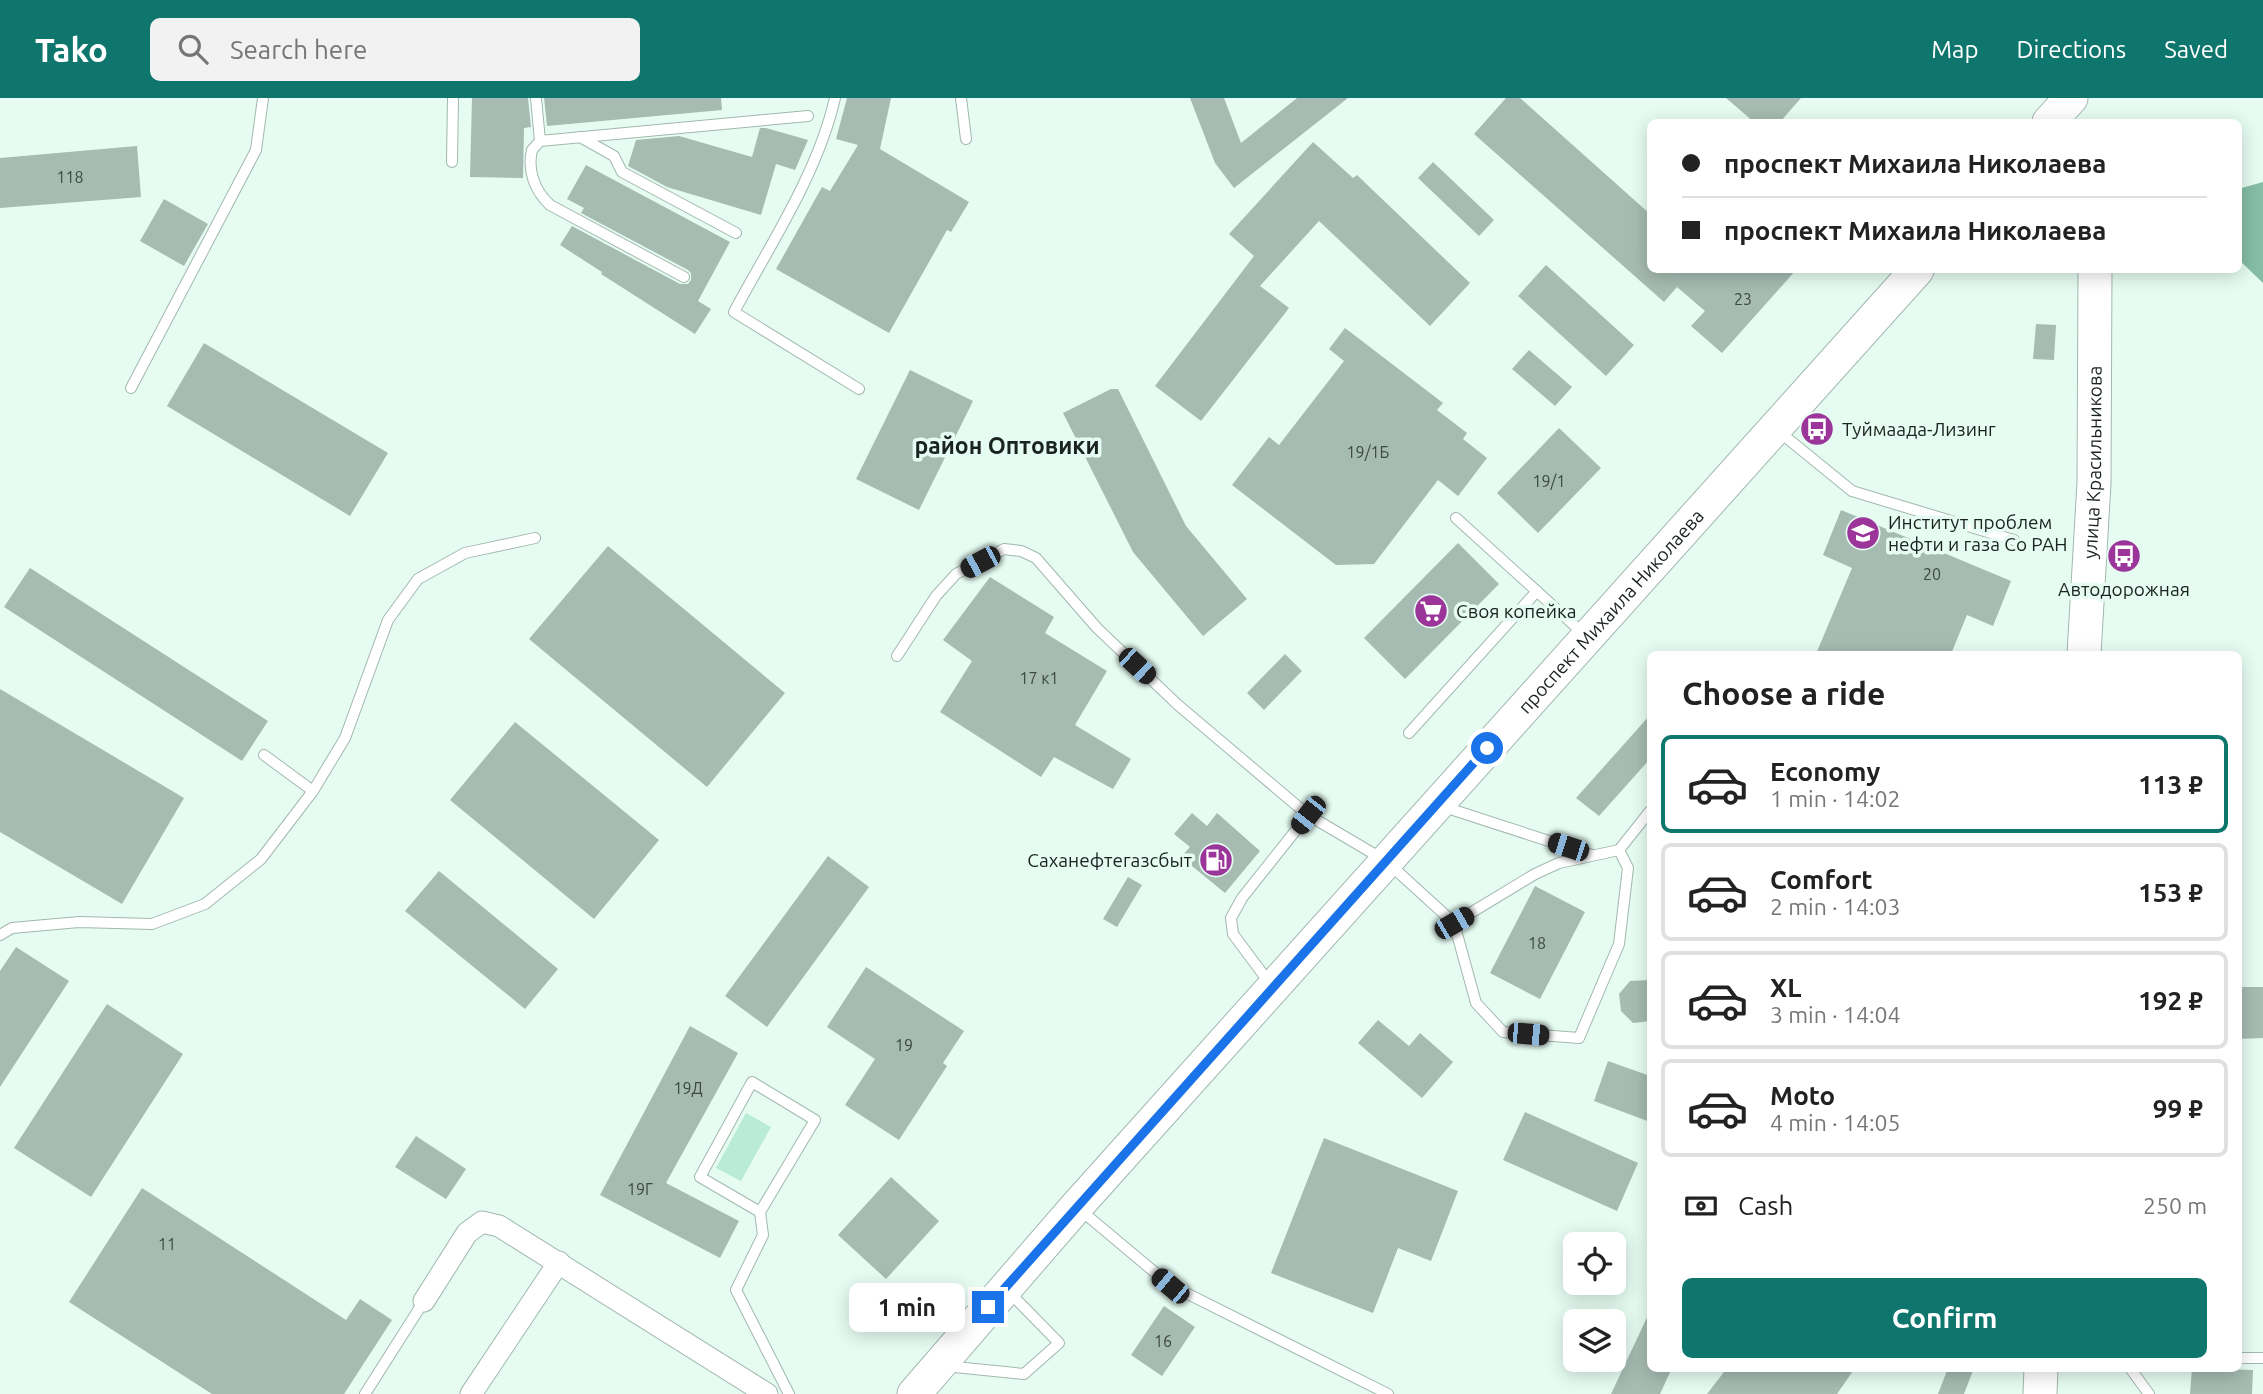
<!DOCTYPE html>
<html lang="en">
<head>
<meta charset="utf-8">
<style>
  :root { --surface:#fff; --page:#f2f2f2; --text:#222; --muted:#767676; --line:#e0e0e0; --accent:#0f766e }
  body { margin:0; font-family:Ubuntu,sans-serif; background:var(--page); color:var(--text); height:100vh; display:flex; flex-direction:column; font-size:26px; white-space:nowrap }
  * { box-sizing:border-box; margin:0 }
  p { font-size:23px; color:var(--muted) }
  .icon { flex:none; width:38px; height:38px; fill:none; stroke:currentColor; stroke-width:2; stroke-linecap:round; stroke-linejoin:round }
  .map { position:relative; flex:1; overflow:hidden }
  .drawer { position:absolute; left:1647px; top:553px; width:595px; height:721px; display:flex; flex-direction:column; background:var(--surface); border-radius:10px; box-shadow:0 4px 18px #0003 }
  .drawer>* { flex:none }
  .guide { position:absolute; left:1647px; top:21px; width:595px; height:154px; border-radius:10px; box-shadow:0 4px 18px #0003; display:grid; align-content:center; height:154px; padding:0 35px; background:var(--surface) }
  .buttons { position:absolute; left:1563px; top:1134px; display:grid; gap:14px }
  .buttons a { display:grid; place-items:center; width:63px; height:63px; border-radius:10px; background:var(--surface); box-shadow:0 4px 18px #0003; font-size:35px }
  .end { position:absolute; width:32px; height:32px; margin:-16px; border:9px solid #1a73e8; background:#fff; box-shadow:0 0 0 4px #fff }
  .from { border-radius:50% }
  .bubble { position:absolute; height:49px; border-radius:10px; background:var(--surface); box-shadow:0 4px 18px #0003; font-size:23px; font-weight:600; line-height:49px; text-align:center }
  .car { position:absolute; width:21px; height:42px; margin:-21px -10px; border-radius:9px; box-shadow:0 0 5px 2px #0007; background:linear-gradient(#222 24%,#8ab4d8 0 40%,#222 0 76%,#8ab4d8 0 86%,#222 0) }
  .guide b { display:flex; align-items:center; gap:24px; height:66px; font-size:26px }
  .guide b+b { border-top:2px solid var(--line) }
  .guide i { width:18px; height:18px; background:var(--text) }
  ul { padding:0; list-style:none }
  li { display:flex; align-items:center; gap:21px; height:98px; margin:0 14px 10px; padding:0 21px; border:4px solid var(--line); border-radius:10px }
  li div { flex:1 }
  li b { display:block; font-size:26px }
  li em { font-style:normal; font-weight:600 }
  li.selected { border-color:var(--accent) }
  li>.icon { width:63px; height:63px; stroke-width:1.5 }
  h2 { padding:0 35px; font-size:32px; line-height:84px }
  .pay { display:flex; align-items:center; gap:18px; height:77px; padding:0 35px; font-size:26px }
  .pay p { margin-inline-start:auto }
  .button { display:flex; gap:14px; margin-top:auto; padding:14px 35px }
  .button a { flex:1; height:80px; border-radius:10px; background:var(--accent); color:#fff; font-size:28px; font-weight:600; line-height:80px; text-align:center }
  header { display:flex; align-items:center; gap:42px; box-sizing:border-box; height:98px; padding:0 35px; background:var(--accent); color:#fff }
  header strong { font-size:33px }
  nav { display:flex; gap:38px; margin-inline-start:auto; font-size:24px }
  .search { width:490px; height:63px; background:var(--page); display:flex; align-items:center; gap:18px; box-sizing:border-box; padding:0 24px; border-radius:10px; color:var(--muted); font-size:26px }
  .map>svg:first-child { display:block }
  .green { fill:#b9ebd6 }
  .water { fill:#85bda6 }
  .building { fill:#a6bbb2 }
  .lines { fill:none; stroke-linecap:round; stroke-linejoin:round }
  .lane-casing { stroke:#a2b8ae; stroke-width:12 }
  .street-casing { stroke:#a2b8ae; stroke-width:23 }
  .primary-casing { stroke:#a2b8ae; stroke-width:35 }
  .lane { stroke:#fff; stroke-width:10 }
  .street { stroke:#fff; stroke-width:21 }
  .primary { stroke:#fff; stroke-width:33 }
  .route { stroke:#1a73e8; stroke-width:9 }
  .labels { text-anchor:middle; stroke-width:7; stroke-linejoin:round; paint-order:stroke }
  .number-label { font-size:16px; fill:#3e4944 }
  .poi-label { font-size:19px; fill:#1b2320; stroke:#e6fcf2; text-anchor:start }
  .street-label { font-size:19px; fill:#1b2320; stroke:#e6fcf2 }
  .quarter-label { font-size:23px; font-weight:bold; fill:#1b2320; stroke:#e6fcf2 }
</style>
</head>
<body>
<header>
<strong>Tako</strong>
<div class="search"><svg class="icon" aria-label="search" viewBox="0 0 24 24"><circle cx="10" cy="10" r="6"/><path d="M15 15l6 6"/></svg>Search here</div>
<nav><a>Map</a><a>Directions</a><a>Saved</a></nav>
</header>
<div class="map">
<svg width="2263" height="1296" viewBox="0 0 2263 1296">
  <rect width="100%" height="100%" fill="#e6fcf2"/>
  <path class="green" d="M746 1015 771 1029 741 1083 716 1070Z"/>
  <path class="water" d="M2263 84V185L2238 161V91Z"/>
  <g class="building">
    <path d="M472 0H528L531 29 524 30 523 80 470 79Z"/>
    <path d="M544 0H721L722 12 547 28Z"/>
    <path d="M847 0H891L880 51 969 104 951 134 947 132 889 235 776 171 822 89 830 93 858 47 836 41Z"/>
    <path d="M1190 0H1224L1241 45 1297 0H1348L1234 90 1215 65Z"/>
    <path d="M1506 0H1520L1650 116V172H1796L1722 255 1691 228 1705 213 1677 189 1664 204 1474 36Z"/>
    <path d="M1726 0H1801L1780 24H1754Z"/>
    <path d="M760 30H766L808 42 795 72 776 66 761 117 667 89 628 68 636 42 679 38 752 59Z"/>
    <path d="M1313 44 1353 80 1357 77 1470 185 1430 228 1319 123 1260 188 1289 210 1201 323 1155 288 1254 158 1229 136Z"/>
    <path d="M137 48 141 99 0 110V60Z"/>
    <path d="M1433 64 1494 122 1479 138 1418 80Z"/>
    <path d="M586 67 730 144 698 203 711 211 695 236 601 176 602 174 560 147 572 128 680 186H688L691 182V175L688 172 581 115 584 110 567 101Z"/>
    <path d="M164 101 208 126 184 168 140 143Z"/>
    <path d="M1546 167 1634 247 1606 278 1518 198Z"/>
    <path d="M2036 226 2056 227 2054 262 2033 261Z"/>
    <path d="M1345 230 1443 305 1437 312 1467 335 1463 341 1487 360 1458 398 1438 382 1374 466 1336 467 1232 387 1269 339 1279 347 1344 263 1329 251Z"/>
    <path d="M204 245 388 355 350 418 167 308Z"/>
    <path d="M1529 252 1572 289 1555 308 1512 271Z"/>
    <path d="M910 272 973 303 919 412 856 381Z"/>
    <path d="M1111 291H1118L1186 428 1247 501 1203 538 1133 454 1063 315Z"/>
    <path d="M1559 330 1601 370 1538 435 1497 395Z"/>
    <path d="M1841 412 2011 483 1993 528 1967 517 1951 556H1816L1852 470 1823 457Z"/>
    <path d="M1458 445 1499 486 1405 581 1364 540Z"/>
    <path d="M608 448 785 595 707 689 529 541Z"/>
    <path d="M30 470 268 623 242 663 4 509Z"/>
    <path d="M990 479 1054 519 1045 535 1107 573 1075 627 1131 661 1113 691 1054 659 1041 679 940 614 972 563 943 542Z"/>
    <path d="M1285 556 1302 573 1264 612 1247 595Z"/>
    <path d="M0 591 184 700 122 806 0 734Z"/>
    <path d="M1650 617V661L1599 718 1576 700Z"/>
    <path d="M515 624 659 742 594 821 450 702Z"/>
    <path d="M1192 715 1207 728 1217 715 1260 753 1225 795 1181 759 1190 749 1174 736Z"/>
    <path d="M828 758 869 789 767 929 725 898Z"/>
    <path d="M439 773 558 871 525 911 405 813Z"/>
    <path d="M1128 779 1142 787 1117 829 1103 821Z"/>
    <path d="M1535 788 1585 814 1540 901 1490 875Z"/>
    <path d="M16 849 69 883 0 989V873Z"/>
    <path d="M866 869 964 933 943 965 947 968 899 1042 845 1007 875 961 827 929Z"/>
    <path d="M1650 882V923L1633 925 1621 913 1619 896 1630 883Z"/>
    <path d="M2238 889H2263V940L2238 941Z"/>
    <path d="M107 906 183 956 91 1099 14 1050Z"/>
    <path d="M1378 922 1409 948 1420 935 1453 964 1422 1000 1358 945Z"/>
    <path d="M690 928 738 955 666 1085 739 1123 720 1160 600 1097Z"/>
    <path d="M1608 963 1650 978V1024L1594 1003Z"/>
    <path d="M1525 1014 1638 1065 1617 1113 1503 1062Z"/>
    <path d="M416 1038 466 1071 446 1101 395 1069Z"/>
    <path d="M1324 1040 1458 1093 1431 1163 1398 1150 1373 1215 1271 1175Z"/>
    <path d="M891 1079 939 1123 886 1181 838 1137Z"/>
    <path d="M142 1090 346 1222 360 1201 392 1222 344 1296H212L69 1204Z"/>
    <path d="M1164 1208 1195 1229 1162 1278 1131 1257Z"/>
    <path d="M1650 1213V1270H1672L1660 1296H1611Z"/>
    <path d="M1727 1270H1855L1837 1296H1707Z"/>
    <path d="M1948 1270H1974L1964 1296H1938Z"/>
    <path d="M2192 1270 2253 1272 2252 1296H2190Z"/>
  </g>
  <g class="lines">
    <g class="lane-casing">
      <g id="lane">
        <path d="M536 0 540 43 808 18"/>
        <path d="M835 0C818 75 770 147 734 214L859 291"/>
        <path d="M961 0 966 41"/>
        <path d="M580 39 614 58 622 74 736 135"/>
        <path d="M540 43 532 52C527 73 535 93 550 107L684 179"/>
        <path d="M452 64 453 0"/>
        <path d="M131 290 256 52 263 0"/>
        <path d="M1777 332 1852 393 2014 442"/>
        <path d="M1456 420 1585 537"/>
        <path d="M897 558 936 498 956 476 1004 451 1021 453 1036 460 1097 530 1178 607 1308 717"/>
        <path d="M1409 635 1537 493"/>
        <path d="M264 657 313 693"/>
        <path d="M1441 708 1592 757"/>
        <path d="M1619 752 1650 713"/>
        <path d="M0 837 12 830 79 824 152 826 205 806 261 761 313 693 345 640 388 522 418 481 465 455 535 440"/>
        <path d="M1271 887 1233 836 1231 820 1242 800 1308 717 1386 763 1454 825 1535 776 1559 765 1619 752 1628 770 1619 846 1579 940 1503 934 1476 905 1454 825"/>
        <path d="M1078 1110 1170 1187 1388 1296"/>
        <path d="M760 1114 700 1079 752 984 815 1022 760 1114 763 1137 736 1192 789 1296"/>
        <path d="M2238 1260H2263"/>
        <path d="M945 1268 1024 1276 1059 1245 1009 1194"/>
        <path d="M2130 1270 2149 1296"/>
        <path d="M365 1296 424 1203"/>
      </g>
    </g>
    <g class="street-casing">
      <g id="street">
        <path d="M424 1203 467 1135 482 1124 499 1128 767 1296"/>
        <path d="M471 1296 559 1164"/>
      </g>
    </g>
    <g class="primary-casing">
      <g id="primary">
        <path d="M2049 24 2071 0"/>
        <path id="s1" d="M2084 556 2094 385 2095 172"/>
        <path id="s2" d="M914 1296 1076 1109 1917 172"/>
        <path d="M2040 1296 2041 1270"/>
      </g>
    </g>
    <use href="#lane" class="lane"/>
    <use href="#street" class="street"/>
    <use href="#primary" class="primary"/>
  </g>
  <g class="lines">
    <path class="route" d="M988 1209 1487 650"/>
  </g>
  <defs>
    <g id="bus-disc" transform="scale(1.75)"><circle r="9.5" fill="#9b359a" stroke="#e6fcf2"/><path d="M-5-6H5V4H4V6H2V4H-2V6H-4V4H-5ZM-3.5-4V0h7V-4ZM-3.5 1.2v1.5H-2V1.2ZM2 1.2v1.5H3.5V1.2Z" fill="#fff"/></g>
    <g id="university-disc" transform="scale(1.75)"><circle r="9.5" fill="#9b359a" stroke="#e6fcf2"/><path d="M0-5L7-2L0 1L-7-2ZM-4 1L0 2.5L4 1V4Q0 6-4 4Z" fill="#fff"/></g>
    <g id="supermarket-disc" transform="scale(1.75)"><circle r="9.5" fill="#9b359a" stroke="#e6fcf2"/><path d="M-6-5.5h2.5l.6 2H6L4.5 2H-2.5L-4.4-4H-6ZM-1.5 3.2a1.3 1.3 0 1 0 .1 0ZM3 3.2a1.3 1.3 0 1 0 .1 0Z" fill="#fff"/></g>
    <g id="fuel-disc" transform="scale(1.75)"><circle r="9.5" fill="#9b359a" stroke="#e6fcf2"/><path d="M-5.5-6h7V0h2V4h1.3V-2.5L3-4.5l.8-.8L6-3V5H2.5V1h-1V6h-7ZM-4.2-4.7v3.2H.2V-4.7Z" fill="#fff"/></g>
  </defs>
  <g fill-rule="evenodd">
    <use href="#bus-disc" x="1817" y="331"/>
    <use href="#university-disc" x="1863" y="435"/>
    <use href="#bus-disc" x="2124" y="458"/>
    <use href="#supermarket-disc" x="1431" y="513"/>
    <use href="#fuel-disc" x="1216" y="762"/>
  </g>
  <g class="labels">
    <g class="number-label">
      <text x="70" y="85">118</text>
      <text x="1743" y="207">23</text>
      <text x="1368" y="360">19/1Б</text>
      <text x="1549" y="389">19/1</text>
      <text x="1932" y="482">20</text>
      <text x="1039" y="586">17 к1</text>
      <text x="1537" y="851">18</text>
      <text x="904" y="953">19</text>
      <text x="688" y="996">19Д</text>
      <text x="640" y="1097">19Г</text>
      <text x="167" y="1152">11</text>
      <text x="1163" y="1249">16</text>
    </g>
    <g class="poi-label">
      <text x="1842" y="338">Туймаада-Лизинг</text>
      <text x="1888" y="431">Институт проблем<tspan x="1888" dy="22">нефти и газа Со РАН</tspan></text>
      <text x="2124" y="498" text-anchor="middle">Автодорожная</text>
      <text x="1456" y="520">Своя копейка</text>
      <text x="1192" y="769" text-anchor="end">Саханефтегазсбыт</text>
    </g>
    <g class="street-label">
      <text dy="7" stroke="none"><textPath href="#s1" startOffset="192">улица Красильникова</textPath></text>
      <text dy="7" stroke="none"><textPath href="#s2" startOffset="1048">проспект Михаила Николаева</textPath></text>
    </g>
    <g class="quarter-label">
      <text x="1007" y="356">район Оптовики</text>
    </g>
  </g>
</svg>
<div class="buttons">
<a><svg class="icon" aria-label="locate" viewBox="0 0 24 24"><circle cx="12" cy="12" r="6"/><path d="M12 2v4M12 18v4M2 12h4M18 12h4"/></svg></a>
<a><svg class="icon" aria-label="layers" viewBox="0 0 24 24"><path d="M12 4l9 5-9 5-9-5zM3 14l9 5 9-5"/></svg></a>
</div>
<i class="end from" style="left:1487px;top:650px"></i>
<i class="end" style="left:988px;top:1209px"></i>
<div class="bubble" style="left:849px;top:1185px;width:116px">1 min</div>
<i class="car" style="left:980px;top:464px;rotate:242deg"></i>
<i class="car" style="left:1137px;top:568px;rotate:133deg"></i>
<i class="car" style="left:1308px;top:717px;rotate:218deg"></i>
<i class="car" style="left:1568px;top:749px;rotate:288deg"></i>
<i class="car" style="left:1454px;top:825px;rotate:60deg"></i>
<i class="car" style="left:1528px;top:936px;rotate:95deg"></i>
<i class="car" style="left:1170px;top:1188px;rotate:310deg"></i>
<div class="guide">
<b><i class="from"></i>проспект Михаила Николаева</b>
<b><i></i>проспект Михаила Николаева</b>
</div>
<section class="drawer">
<h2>Choose a ride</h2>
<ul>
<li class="selected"><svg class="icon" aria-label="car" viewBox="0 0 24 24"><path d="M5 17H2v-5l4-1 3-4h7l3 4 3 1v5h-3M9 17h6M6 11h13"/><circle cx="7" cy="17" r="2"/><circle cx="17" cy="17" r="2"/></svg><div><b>Economy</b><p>1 min · 14:02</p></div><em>113 ₽</em></li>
<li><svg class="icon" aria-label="car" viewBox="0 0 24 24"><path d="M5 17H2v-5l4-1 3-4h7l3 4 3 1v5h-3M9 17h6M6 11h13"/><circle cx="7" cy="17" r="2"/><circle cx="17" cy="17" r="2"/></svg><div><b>Comfort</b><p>2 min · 14:03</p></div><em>153 ₽</em></li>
<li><svg class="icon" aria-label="car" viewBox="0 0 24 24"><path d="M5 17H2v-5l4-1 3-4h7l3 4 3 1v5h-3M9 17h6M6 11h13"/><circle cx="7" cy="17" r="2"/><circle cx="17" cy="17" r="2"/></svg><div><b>XL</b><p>3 min · 14:04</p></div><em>192 ₽</em></li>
<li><svg class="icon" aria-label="car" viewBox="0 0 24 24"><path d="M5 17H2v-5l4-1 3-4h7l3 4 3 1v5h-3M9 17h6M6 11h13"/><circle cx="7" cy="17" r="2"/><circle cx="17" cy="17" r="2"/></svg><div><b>Moto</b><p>4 min · 14:05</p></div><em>99 ₽</em></li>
</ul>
<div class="pay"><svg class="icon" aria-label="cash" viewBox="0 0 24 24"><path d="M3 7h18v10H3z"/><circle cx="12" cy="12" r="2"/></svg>Cash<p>250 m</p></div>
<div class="button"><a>Confirm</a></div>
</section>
</div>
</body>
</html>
